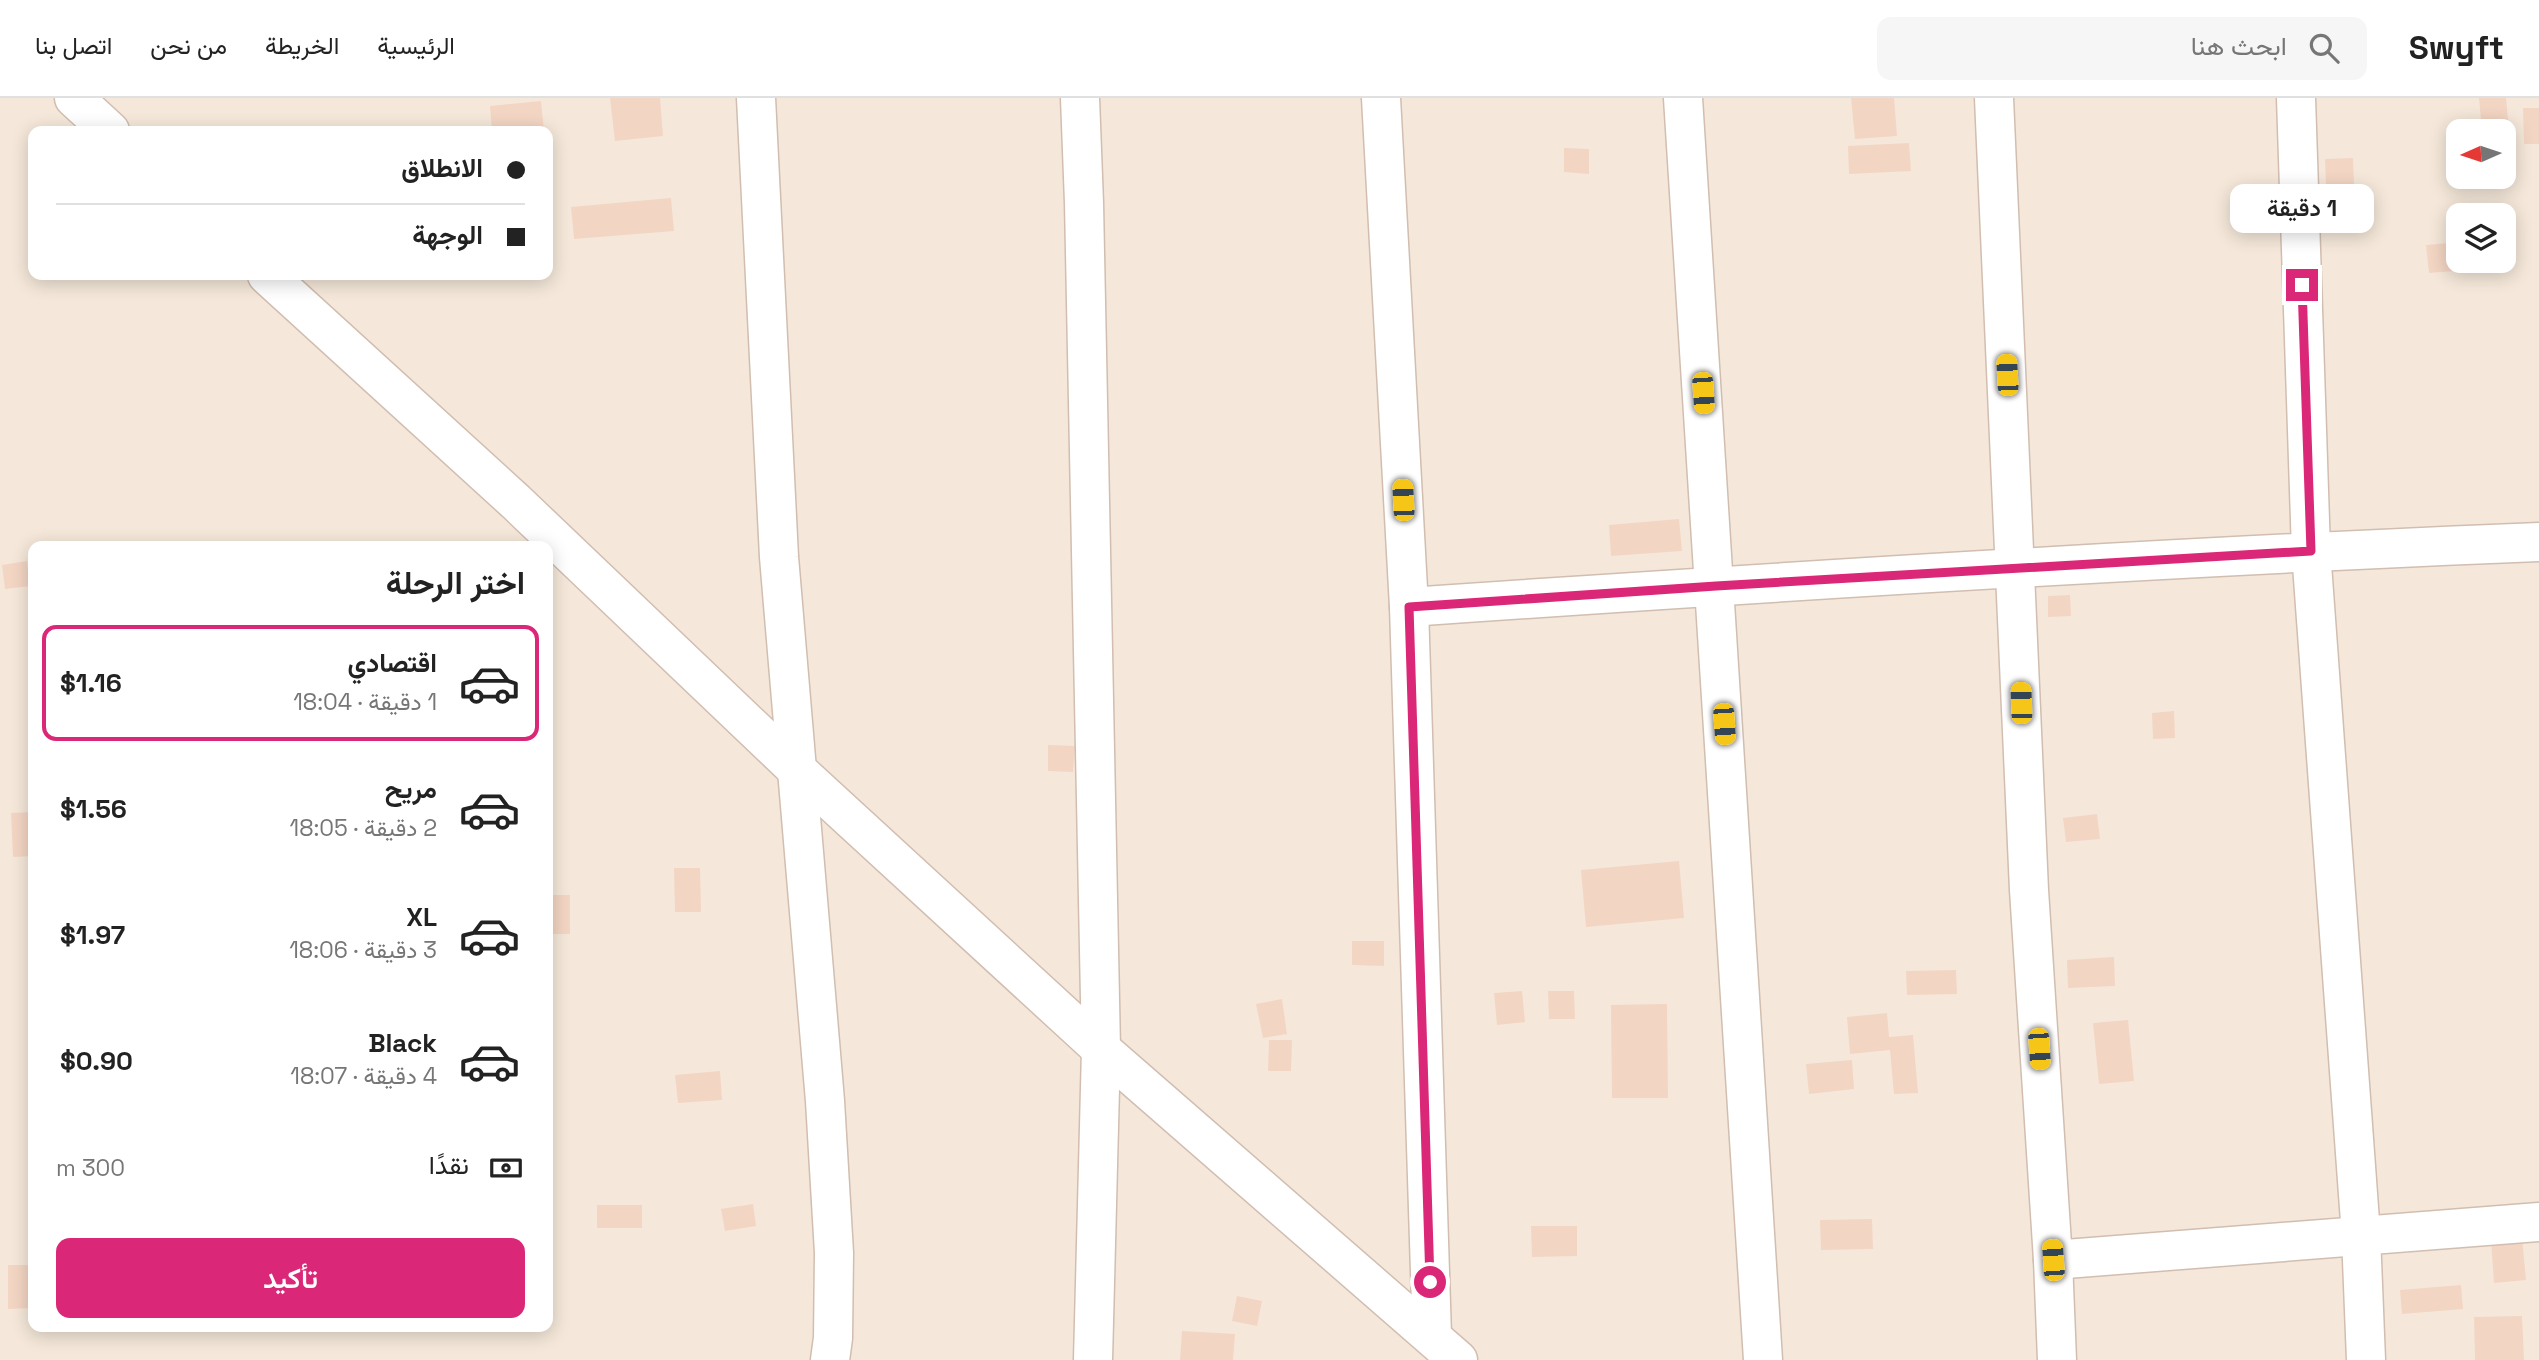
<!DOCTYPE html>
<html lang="ar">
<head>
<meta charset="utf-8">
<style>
  :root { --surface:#fff; --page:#f6f6f6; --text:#222; --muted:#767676; --line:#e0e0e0; --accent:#db2777 }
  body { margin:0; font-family:"Space Grotesk",Vazirmatn,sans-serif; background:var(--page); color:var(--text); direction:rtl; height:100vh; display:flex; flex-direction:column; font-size:26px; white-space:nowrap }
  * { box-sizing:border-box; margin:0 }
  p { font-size:23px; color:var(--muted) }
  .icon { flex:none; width:38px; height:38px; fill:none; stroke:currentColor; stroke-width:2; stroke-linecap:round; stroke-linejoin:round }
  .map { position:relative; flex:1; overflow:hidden; direction:ltr }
  .details { position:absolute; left:28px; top:443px; width:525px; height:791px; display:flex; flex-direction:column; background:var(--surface); border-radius:14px; box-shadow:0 4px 18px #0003; direction:rtl }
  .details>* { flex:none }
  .hud { position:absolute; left:28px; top:28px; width:525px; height:154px; border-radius:14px; box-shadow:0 4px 18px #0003; direction:rtl; display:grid; align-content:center; height:154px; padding:0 28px; background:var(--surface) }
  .needle { width:46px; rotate:267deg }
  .tools { position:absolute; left:2446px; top:21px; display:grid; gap:14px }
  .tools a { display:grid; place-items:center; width:70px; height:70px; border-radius:14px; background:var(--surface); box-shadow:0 4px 18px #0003; font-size:35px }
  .end { position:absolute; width:32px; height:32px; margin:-16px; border:9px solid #db2777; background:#fff; box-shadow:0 0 0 4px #fff }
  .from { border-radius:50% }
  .bubble { position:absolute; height:49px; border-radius:14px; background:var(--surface); box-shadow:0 4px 18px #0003; font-size:23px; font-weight:600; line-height:49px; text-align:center; direction:rtl }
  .car { position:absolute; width:21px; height:42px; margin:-21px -10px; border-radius:9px; box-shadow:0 0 5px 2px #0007; background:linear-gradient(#f5c518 24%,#345 0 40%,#f5c518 0 76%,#345 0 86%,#f5c518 0) }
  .hud b { display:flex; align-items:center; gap:24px; height:66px; font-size:26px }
  .hud b+b { border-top:2px solid var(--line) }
  .hud i { width:18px; height:18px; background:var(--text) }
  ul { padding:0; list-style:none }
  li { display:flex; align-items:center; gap:21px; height:116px; margin:0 14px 10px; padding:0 14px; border:4px solid transparent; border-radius:14px }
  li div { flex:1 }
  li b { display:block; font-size:26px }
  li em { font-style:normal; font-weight:600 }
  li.current { border-color:var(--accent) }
  li>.icon { width:63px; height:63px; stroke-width:1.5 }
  h2 { padding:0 28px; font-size:32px; line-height:84px }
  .pay { display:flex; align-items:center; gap:18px; height:77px; padding:0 28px; font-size:26px }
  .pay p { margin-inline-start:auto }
  .action { display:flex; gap:14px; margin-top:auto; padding:14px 28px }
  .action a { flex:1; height:80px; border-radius:14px; background:var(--accent); color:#fff; font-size:28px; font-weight:600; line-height:80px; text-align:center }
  header { display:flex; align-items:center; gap:42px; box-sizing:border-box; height:98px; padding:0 35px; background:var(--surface); border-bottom:2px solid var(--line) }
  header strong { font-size:33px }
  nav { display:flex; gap:38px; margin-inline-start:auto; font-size:24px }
  .search { width:490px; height:63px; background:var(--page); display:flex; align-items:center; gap:18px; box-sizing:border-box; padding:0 24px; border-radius:14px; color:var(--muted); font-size:26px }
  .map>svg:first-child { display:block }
  .residential { fill:#f5e8da; fill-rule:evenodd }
  .building { fill:#f3d5c3 }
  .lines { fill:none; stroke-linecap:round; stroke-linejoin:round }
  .minor-casing { stroke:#d1beb0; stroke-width:41 }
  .minor { stroke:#fff; stroke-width:38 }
  .route { stroke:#db2777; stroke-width:9 }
</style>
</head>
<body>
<header>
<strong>Swyft</strong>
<div class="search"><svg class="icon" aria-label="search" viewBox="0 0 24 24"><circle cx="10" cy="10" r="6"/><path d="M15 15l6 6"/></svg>ابحث هنا</div>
<nav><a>الرئيسية</a><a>الخريطة</a><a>من نحن</a><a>اتصل بنا</a></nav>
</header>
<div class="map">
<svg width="2539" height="1262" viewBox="0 0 2539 1262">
  <rect width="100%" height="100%" fill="#fdf6ec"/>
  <path class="residential" d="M0 0H2539V1262H0ZM33 33H548V177H33ZM2459 33H2504V79H2459ZM2459 117H2504V163H2459ZM33 448H548V1228H33Z"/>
  <g class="building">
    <path d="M610 0H660L663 38 615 43Z"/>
    <path d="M1851 0H1894L1897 38 1855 41Z"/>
    <path d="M2479 0H2506L2510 44H2504V33H2482Z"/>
    <path d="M541 3 544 33H492L490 8Z"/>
    <path d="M2523 10H2539V46H2524Z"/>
    <path d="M1909 45 1911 73 1849 76 1848 48Z"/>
    <path d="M1564 50 1589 51V76L1564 74Z"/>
    <path d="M2353 60 2354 86 2326 87 2325 61Z"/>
    <path d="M671 100 674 133 574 141 571 109Z"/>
    <path d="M2459 144V163H2477V171L2429 175 2426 147Z"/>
    <path d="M1679 421 1682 453 1611 458 1609 427Z"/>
    <path d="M27 463 30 488 5 491 2 467Z"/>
    <path d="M2070 497 2071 518 2048 519V498Z"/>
    <path d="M2174 613 2175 640 2153 641 2152 615Z"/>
    <path d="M1048 647 1075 648 1073 674 1048 673Z"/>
    <path d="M33 714V758L13 759 11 715Z"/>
    <path d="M2097 716 2100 741 2066 744 2063 720Z"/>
    <path d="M1679 763 1684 820 1586 829 1581 772Z"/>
    <path d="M674 770H700L701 814H675Z"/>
    <rect x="548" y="797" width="22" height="39"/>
    <path d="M1352 843H1384V868L1352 867Z"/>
    <path d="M2114 859 2115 888 2068 890 2067 862Z"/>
    <path d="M1956 872 1957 896 1907 897 1906 873Z"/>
    <path d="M1522 893 1525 924 1497 927 1494 895Z"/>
    <path d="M1548 893H1574L1575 921H1549Z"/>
    <path d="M1282 901 1287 936 1263 940 1256 906Z"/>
    <path d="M1667 906 1668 1000H1612L1611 907Z"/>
    <path d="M1887 915 1889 939 1913 937 1918 995 1894 996 1890 952 1850 956 1847 919Z"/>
    <path d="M2128 922 2134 983 2099 986 2093 925Z"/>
    <path d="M1269 942H1292L1291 973H1268Z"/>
    <path d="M1852 962 1854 991 1809 996 1806 966Z"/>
    <path d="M720 973 722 1002 678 1005 675 977Z"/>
    <path d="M33 1033V1062H31L30 1034Z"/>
    <path d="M753 1106 756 1128 725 1133 721 1111Z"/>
    <rect x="597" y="1107" width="45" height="23"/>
    <path d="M1872 1121 1873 1151 1821 1152 1820 1122Z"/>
    <path d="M1531 1128H1577V1158L1532 1159Z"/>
    <path d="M2522 1140 2526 1182 2494 1185 2491 1142Z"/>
    <path d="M8 1167H33V1210L8 1211Z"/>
    <path d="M2461 1187 2463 1211 2402 1216 2400 1192Z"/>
    <path d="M1237 1198 1262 1203 1257 1228 1232 1223Z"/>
    <path d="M2522 1218 2524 1262H2475L2474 1219Z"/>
    <path d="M1182 1233 1235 1236 1233 1262H1180Z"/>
  </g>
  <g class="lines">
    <g class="minor-casing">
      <g id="minor">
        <path d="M74 0 110 33"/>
        <path d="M756 0 779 459 825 1003 834 1155 833 1240 830 1262"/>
        <path d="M1080 0 1084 105 1101 951 1093 1262"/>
        <path d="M1381 0 1409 509 1432 1238"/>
        <path d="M1683 0 1763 1262"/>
        <path d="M1994 0 2029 792 2053 1162 2057 1262"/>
        <path d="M2296 0 2311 453 2361 1137 2366 1262"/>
        <path d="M267 177 516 404 796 671 1101 951 1458 1262"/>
        <path d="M1409 509C1785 483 2162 459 2539 444"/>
        <path d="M2053 1162 2539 1124"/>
      </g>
    </g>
    <use href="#minor" class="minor"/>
  </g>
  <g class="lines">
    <path class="route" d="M1430 1184 1409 509 1716 488 2311 453 2302 187"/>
  </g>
</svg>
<div class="tools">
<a><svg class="needle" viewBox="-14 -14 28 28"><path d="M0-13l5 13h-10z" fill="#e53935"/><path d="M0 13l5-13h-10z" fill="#767676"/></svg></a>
<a><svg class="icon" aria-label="layers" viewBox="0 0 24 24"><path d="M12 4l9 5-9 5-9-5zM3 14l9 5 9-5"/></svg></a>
</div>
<i class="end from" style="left:1430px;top:1184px"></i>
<i class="end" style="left:2302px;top:187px"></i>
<div class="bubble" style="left:2230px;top:86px;width:144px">1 دقيقة</div>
<i class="car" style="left:2007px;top:277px;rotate:357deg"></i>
<i class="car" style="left:1703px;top:295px;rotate:176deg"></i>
<i class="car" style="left:1403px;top:402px;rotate:357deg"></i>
<i class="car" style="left:2021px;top:605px;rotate:358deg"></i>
<i class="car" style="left:1724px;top:626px;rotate:176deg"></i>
<i class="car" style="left:2039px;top:951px;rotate:176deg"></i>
<i class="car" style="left:2053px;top:1162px;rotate:356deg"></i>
<div class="hud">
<b><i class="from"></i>الانطلاق</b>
<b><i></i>الوجهة</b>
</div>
<section class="details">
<h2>اختر الرحلة</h2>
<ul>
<li class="current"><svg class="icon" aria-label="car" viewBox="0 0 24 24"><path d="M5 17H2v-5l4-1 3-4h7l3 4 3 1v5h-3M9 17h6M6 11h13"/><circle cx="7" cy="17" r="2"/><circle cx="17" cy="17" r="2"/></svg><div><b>اقتصادي</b><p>1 دقيقة · 18:04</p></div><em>$1.16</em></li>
<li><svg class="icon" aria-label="car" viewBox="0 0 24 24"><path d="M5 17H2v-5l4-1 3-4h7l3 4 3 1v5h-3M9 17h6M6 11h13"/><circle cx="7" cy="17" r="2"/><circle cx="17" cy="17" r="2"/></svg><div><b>مريح</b><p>2 دقيقة · 18:05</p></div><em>$1.56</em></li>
<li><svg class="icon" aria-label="car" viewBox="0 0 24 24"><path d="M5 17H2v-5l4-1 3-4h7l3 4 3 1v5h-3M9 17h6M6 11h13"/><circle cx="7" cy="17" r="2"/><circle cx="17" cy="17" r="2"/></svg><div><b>XL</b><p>3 دقيقة · 18:06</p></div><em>$1.97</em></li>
<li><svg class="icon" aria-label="car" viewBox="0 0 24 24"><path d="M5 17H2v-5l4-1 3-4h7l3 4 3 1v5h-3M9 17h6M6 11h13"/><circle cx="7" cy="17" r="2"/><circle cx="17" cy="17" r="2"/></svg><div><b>Black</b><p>4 دقيقة · 18:07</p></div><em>$0.90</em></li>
</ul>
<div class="pay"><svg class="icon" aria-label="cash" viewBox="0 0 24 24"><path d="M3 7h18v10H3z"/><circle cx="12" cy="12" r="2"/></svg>نقدًا<p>300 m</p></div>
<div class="action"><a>تأكيد</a></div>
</section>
</div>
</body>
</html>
